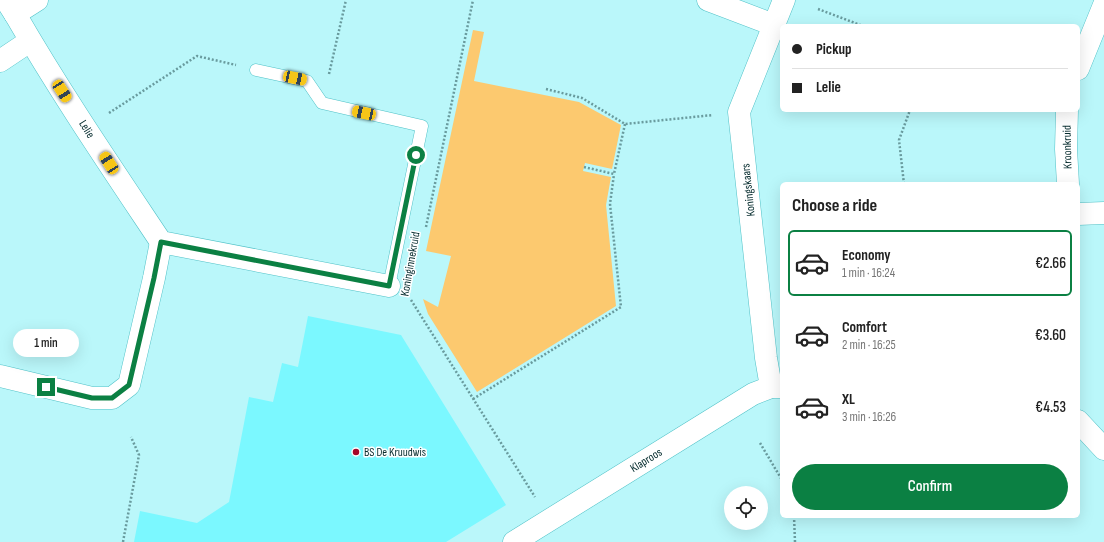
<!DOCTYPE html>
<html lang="en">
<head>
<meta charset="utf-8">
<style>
  :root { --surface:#fff; --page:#f6f6f6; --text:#222; --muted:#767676; --line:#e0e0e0; --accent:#0b8043 }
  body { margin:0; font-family:"Sofia Sans Condensed",sans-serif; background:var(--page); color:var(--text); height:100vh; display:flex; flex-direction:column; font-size:15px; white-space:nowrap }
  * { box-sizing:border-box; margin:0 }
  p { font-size:13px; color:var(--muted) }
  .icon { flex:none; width:22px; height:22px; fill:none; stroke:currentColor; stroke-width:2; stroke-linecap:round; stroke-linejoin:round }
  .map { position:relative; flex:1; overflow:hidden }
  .drawer { position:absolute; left:780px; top:182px; width:300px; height:336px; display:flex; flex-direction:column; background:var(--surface); border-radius:6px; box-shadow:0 4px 16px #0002 }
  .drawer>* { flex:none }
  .hud { position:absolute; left:780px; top:24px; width:300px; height:88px; border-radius:6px; box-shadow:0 4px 16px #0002; display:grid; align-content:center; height:88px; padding:0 12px; background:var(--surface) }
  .controls { position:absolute; left:724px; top:486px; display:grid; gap:8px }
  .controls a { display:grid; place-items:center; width:44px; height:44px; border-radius:50%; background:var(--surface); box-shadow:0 4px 16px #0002; font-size:20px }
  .end { position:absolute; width:18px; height:18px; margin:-9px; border:5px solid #0b8043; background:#fff; box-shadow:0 0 0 2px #fff }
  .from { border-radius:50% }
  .bubble { position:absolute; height:28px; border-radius:14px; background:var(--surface); box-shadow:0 4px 16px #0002; font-size:13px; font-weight:600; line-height:28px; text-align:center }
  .car { position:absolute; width:12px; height:24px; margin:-12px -6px; border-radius:5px; box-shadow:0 0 3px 1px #0007; background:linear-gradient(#f5c518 24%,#345 0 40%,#f5c518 0 76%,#345 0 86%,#f5c518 0) }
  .hud b { display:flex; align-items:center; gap:14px; height:38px; font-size:15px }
  .hud b+b { border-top:1px solid var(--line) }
  .hud i { width:10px; height:10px; background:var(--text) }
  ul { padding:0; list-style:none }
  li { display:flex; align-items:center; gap:12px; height:66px; margin:0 8px 6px; padding:0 4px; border:2px solid transparent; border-radius:6px }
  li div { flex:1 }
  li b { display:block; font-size:15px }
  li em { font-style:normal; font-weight:600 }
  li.on { border-color:var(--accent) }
  li>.icon { width:36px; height:36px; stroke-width:1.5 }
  h2 { padding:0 12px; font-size:18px; line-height:48px }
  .cta { display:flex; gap:8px; margin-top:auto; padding:8px 12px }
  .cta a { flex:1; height:46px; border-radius:24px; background:var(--accent); color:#fff; font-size:16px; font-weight:600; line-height:46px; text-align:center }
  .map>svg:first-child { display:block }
  .built { fill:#7bf8ff }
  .green { fill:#fcc96f }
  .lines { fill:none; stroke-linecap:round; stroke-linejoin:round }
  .lane-casing { stroke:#50c1c7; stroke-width:13 }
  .street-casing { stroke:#50c1c7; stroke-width:23 }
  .secondary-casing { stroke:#50c1c7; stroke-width:23 }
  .path { stroke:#699b9e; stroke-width:2.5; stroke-dasharray:2 2; stroke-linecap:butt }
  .lane { stroke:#fff; stroke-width:12 }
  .street { stroke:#fff; stroke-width:22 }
  .secondary { stroke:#fff; stroke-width:22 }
  .route { stroke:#0b8043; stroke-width:5 }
  .poi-dot { fill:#a4072a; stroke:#fff; stroke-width:1.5 }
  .labels { text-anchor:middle; stroke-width:3; stroke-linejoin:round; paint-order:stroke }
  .street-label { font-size:12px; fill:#062c2e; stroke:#fff }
  .poi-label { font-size:12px; fill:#062c2e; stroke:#fff; text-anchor:start }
</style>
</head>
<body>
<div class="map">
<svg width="1104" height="542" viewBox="0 0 1104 542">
  <rect width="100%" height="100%" fill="#baf7fa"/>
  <path class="built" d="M308 316 401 335 506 505 446 542H134L140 511 197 523 229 502 249 397 273 402 282 363 298 367Z"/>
  <path class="green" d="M473 30 484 32 474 81 579 102 621 125 612 169 585 163 583 171 611 177 606 205 616 306 477 392 428 314 423 299 438 307 451 256 426 251Z"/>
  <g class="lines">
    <g class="lane-casing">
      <path id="lane" d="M256 70 307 81 322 103 422 126 389 286"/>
    </g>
    <g class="street-casing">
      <g id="street">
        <path d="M6 0 15 14 37 0"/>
        <path d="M708 0 774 25"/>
        <path d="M15 14C60 92 111 167 161 242L389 286"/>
        <path d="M0 61 30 41"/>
        <path d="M1078 69 1104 5"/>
        <path d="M1067 110 1066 149 1068 184"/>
        <path d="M1078 214 1104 213"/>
        <path d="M0 376 92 398H112L129 385 154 278 161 242"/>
        <path d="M771 387 766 358 739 112 784 0"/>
      </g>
    </g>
    <g class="secondary-casing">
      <g id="secondary">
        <path d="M1078 421 1104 449"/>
        <path d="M514 542 753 394 771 387H782"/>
      </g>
    </g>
    <g class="path">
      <path d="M818 9 863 26"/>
      <path d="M329 74 346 0"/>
      <path d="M546 89 582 98 625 124 713 115"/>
      <path d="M109 113 197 56 236 65"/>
      <path d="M584 167 614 174 625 124"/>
      <path d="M904 184 899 140 910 110"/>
      <path d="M426 227 473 0"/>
      <path d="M411 300 535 497"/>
      <path d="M473 399 621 307 610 204 614 174"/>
      <path d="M760 443 782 480"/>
      <path d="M794 516 795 542"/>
      <path d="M123 542 139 455 131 437"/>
    </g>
    <use href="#lane" class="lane"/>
    <use href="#street" class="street"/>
    <use href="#secondary" class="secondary"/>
  </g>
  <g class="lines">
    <path class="route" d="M46 387 92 398H112L129 385 154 278 161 242 389 286 416 155"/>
  </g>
  <circle class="poi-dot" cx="356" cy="452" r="4"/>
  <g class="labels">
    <g class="street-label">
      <text transform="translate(87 129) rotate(58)" y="4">Lelie</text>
      <text transform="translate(1067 147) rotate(-91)" y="4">Kroonkruid</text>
      <text transform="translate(748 190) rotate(-96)" y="4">Koningskaars</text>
      <text transform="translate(410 264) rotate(-80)" y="4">Koninginnekruid</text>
      <text transform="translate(646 460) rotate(-32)" y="4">Klaproos</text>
    </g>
    <g class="poi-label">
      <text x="364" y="456">BS De Kruudwis</text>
    </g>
  </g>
</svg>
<div class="controls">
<a><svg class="icon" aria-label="locate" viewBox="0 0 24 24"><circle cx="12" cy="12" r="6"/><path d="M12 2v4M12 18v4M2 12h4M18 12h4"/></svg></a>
</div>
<i class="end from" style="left:416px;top:155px"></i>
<i class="end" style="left:46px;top:387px"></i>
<div class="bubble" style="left:13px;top:329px;width:66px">1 min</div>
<i class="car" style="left:295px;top:78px;rotate:102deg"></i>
<i class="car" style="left:62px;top:91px;rotate:147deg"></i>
<i class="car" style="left:364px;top:113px;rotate:282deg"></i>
<i class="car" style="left:109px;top:163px;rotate:327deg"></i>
<div class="hud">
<b><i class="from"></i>Pickup</b>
<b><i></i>Lelie</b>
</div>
<section class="drawer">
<h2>Choose a ride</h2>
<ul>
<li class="on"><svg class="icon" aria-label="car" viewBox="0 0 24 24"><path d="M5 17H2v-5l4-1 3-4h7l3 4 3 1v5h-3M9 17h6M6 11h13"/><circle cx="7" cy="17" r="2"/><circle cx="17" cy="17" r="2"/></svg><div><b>Economy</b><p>1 min · 16:24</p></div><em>€2.66</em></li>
<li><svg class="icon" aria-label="car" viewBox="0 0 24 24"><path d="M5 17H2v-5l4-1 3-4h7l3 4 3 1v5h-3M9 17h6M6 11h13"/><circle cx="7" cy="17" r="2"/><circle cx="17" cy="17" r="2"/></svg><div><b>Comfort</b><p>2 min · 16:25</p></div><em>€3.60</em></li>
<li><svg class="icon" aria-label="car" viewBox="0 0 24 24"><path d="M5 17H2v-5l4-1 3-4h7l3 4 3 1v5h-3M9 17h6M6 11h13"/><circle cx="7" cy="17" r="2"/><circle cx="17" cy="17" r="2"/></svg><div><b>XL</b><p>3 min · 16:26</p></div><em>€4.53</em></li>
</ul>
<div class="cta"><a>Confirm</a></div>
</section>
</div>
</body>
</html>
